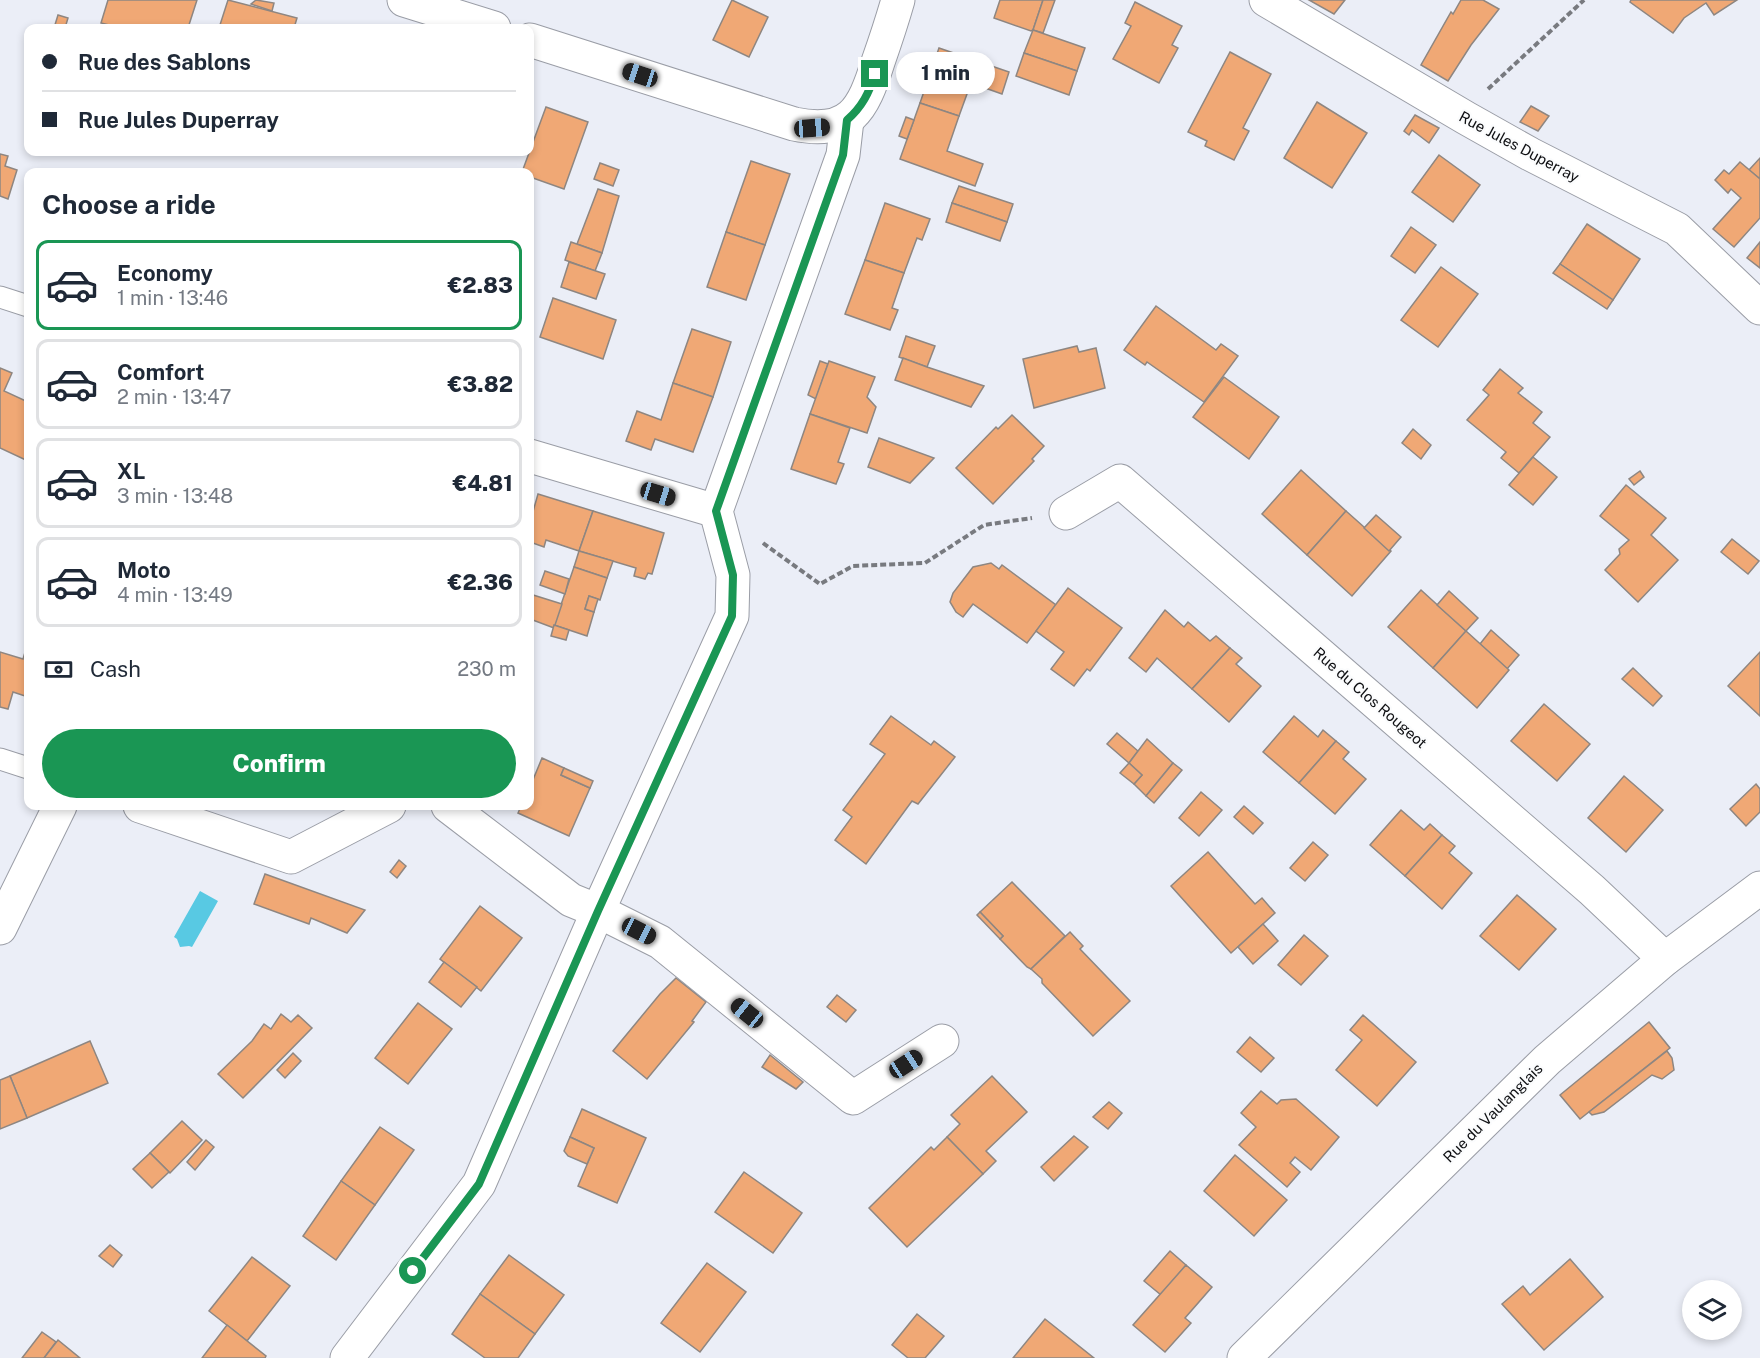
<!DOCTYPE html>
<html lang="en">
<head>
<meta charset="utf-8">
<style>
  :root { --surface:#fff; --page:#f6f6f7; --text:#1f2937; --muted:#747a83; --line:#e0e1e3; --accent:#1a9654 }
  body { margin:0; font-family:"Public Sans",sans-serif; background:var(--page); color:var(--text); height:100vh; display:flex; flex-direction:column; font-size:22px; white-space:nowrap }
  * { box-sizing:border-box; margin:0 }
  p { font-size:20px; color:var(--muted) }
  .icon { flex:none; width:33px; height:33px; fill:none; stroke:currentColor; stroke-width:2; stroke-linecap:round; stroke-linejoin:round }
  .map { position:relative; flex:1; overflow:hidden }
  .details { position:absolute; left:24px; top:168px; width:510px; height:642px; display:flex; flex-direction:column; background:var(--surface); border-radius:12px; box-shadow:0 3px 9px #0003 }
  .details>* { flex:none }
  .guide { position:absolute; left:24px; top:24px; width:510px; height:132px; border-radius:12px; box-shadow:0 3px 9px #0003; display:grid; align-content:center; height:132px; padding:0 18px; background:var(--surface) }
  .buttons { position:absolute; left:1682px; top:1280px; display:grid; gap:12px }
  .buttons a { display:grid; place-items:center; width:60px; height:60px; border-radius:50%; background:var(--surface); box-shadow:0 3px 9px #0003; font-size:30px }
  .end { position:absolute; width:27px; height:27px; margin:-14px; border:8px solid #1a9654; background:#fff; box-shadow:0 0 0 3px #fff }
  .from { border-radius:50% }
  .bubble { position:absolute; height:42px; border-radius:21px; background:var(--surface); box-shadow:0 3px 9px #0003; font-size:20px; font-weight:800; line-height:42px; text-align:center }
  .car { position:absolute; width:18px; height:36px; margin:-18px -9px; border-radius:8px; box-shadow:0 0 4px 2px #0007; background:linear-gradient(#222 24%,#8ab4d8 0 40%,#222 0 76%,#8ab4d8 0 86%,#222 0) }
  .guide b { display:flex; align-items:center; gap:21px; height:57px; font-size:22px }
  .guide b+b { border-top:2px solid var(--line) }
  .guide i { width:15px; height:15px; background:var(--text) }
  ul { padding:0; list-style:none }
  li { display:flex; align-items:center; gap:18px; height:90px; margin:0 12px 9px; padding:0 6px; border:3px solid var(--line); border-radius:12px }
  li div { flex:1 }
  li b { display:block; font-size:22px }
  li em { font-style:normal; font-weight:800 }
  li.current { border-color:var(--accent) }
  li>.icon { width:54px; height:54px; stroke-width:1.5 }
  h2 { padding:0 18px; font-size:27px; line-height:72px }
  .pay { display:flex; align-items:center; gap:15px; height:66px; padding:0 18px; font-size:22px }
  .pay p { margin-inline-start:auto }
  .cta { display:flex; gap:12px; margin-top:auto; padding:12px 18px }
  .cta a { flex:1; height:69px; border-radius:36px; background:var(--accent); color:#fff; font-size:24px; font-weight:800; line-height:69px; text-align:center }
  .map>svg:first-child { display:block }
  .water { fill:#58c9e3 }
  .building { fill:#f0a875; stroke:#8e8681; stroke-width:1.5 }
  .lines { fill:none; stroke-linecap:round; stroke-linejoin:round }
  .service-casing { stroke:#9a9da6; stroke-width:23 }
  .minor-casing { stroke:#9a9da6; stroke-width:35 }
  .path { stroke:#787a7f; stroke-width:4; stroke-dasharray:6 3; stroke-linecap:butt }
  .service { stroke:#fff; stroke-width:21 }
  .minor { stroke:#fff; stroke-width:33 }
  .route { stroke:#1a9654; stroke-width:8 }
  .labels { text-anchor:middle; stroke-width:4.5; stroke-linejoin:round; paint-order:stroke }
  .street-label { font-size:15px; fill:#0e0f12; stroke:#fbfcfd }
</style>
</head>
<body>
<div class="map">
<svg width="1760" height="1358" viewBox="0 0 1760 1358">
  <rect width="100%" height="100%" fill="#ebeef7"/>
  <path class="water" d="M200 891 218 901 192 947 189 946 180 947 177 939 174 937Z"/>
  <g class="building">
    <path d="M108 0H197L188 28H121L101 23Z"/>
    <path d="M228 0 297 18 294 28H219Z"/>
    <path d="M256 0 274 3 272 11 251 4Z"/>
    <path d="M732 0 768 17 749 57 713 40Z"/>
    <path d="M1000 0H1043L1033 30 1031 31 994 18Z"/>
    <path d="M1043 0H1055L1043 33 1033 30Z"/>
    <path d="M1309 0H1345L1334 14Z"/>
    <path d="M1461 0H1483L1499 9 1471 45 1448 81 1421 65 1451 12 1453 14Z"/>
    <path d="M1631 0H1737L1714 15 1706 3 1684 18 1673 33 1630 2Z"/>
    <path d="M1135 2 1182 26 1172 45 1178 48 1159 83 1113 59 1131 26 1125 23Z"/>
    <path d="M58 15 68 18 65 28H54Z"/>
    <path d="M1033 30 1085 48 1077 71 1024 53Z"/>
    <path d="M939 48 1009 72 1002 94 971 83 959 116 920 103Z"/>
    <path d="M1230 52 1271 74 1243 128 1249 131 1234 160 1205 146 1207 141 1188 132Z"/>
    <path d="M1024 53 1077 71 1069 95 1016 76Z"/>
    <path d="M1317 102 1367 133 1332 188 1284 158Z"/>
    <path d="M920 103 959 116 947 151 983 164 975 186 900 159Z"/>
    <path d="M1531 106 1549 116 1538 131 1520 122Z"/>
    <path d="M546 107 588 122 564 189 530 177V172H522Z"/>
    <path d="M1415 115 1439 128 1429 143 1412 130 1409 135 1404 131Z"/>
    <path d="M906 117 914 120 907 139 899 136Z"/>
    <path d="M0 154 8 156 5 166 17 170 8 199 0 196Z"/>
    <path d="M1439 155 1480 185 1453 222 1412 192Z"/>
    <path d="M1760 158V179L1749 170Z"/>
    <path d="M751 161 790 174 765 245 726 232Z"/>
    <path d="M1740 162 1760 179V218L1734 247 1713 229 1741 198 1731 189 1728 193 1715 180 1724 170 1729 174Z"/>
    <path d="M600 163 619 170 613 186 594 179Z"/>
    <path d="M959 186 1013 204 1007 222 952 203Z"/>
    <path d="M598 189 619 196 602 253 577 244Z"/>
    <path d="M885 203 930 219 922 240 917 238 904 273 865 260Z"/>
    <path d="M952 203 1007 222 1000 241 946 222Z"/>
    <path d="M1587 224 1640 259 1613 300 1560 264Z"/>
    <path d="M1411 227 1436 245 1415 273 1391 256Z"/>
    <path d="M726 232 765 245 746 300 707 287Z"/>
    <path d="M571 242 602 253 595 271 565 260Z"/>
    <path d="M1760 242V268L1747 258Z"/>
    <path d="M865 260 904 273 892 308 898 310 890 330 845 314Z"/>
    <path d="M569 262 605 274 596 299 561 287Z"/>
    <path d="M1560 264 1613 300 1607 309 1553 273Z"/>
    <path d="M1441 267 1478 294 1438 347 1401 320Z"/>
    <path d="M553 298 616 320 603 359 540 337Z"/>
    <path d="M1156 306 1216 350 1221 344 1238 356 1204 402 1147 362 1145 365 1124 350Z"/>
    <path d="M692 329 731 342 713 397 673 383Z"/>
    <path d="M906 336 935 346 927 367 899 357Z"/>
    <path d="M1077 346 1079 352 1096 348 1105 388 1034 408 1023 359Z"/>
    <path d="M903 358 927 367 984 386 971 407 895 380Z"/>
    <path d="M820 361 828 364 816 399 808 395Z"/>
    <path d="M829 361 875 377 867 397 876 407 867 433 810 414Z"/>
    <path d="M0 368 12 373 4 391 28 402V461L0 448Z"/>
    <path d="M1500 369 1523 388 1518 393 1542 412 1533 423 1550 437 1519 473 1501 458 1506 452 1467 420 1489 395 1483 390Z"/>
    <path d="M1224 377 1279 417 1249 459 1193 417Z"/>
    <path d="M673 383 713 397 693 452 655 439 651 450 626 441 637 411 661 420Z"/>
    <path d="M810 414 850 428 838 462 844 464 836 484 791 469Z"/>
    <path d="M1012 415 1044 446 1032 459 1034 461 993 504 956 468 996 427 998 429Z"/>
    <path d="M1413 429 1431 445 1421 459 1402 443Z"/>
    <path d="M879 438 934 458 910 483 868 467Z"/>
    <path d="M1533 457 1557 477 1533 505 1509 485Z"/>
    <path d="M1301 470 1346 511 1307 555 1262 514Z"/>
    <path d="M1640 471 1644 477 1634 485 1629 479Z"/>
    <path d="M1626 485 1666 518 1651 535 1678 560 1638 602 1605 570 1620 554 1619 549 1629 540 1600 516Z"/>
    <path d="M538 494 593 511 579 551 546 540 544 547 530 542V522Z"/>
    <path d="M593 511 664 533 652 574 648 573 645 579 634 576 636 568 579 551Z"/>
    <path d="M1346 511 1391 551 1352 596 1307 555Z"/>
    <path d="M1376 515 1401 537 1389 551 1364 528Z"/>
    <path d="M1732 539 1759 561 1748 574 1721 552Z"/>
    <path d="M579 551 613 561 607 578 574 567Z"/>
    <path d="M991 563 999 569 1002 565 1056 605 1027 643 973 604 963 617 956 612 950 602 953 593 973 567Z"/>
    <path d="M574 567 607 578 600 600 589 596 585 609 594 612 587 636 554 625Z"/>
    <path d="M545 571 569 579 565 594 540 585Z"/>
    <path d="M1068 588 1122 628 1090 671 1087 669 1074 686 1051 669 1064 652 1036 631Z"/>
    <path d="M1421 590 1466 631 1433 668 1388 627Z"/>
    <path d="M1449 591 1478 618 1466 631 1437 605Z"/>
    <path d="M530 594 562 604 554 628 530 619Z"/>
    <path d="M589 596 598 599 594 612 585 609Z"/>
    <path d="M1165 610 1184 627 1188 622 1210 641 1216 636 1230 648 1192 689 1157 658 1146 672 1129 658Z"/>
    <path d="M554 625 569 630 566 640 551 636Z"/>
    <path d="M1491 630 1519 655 1507 669 1480 644Z"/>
    <path d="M1466 631 1509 670 1477 708 1433 668Z"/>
    <path d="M1230 648 1242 658 1236 664 1261 686 1229 722 1192 689Z"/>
    <path d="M26 649 28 650V697L13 692 8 709 0 707V652L23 659Z"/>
    <path d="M1760 652V716L1728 686Z"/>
    <path d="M1633 668 1662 696 1653 706 1622 679Z"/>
    <path d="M1544 704 1590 744 1557 781 1511 741Z"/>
    <path d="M891 716 931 745 934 741 955 757 918 804 912 801 866 864 835 840 852 817 843 810 885 754 870 744Z"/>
    <path d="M1294 716 1318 737 1323 730 1336 741 1299 783 1263 752Z"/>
    <path d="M1117 733 1138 751 1129 763 1107 744Z"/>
    <path d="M1147 739 1173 763 1146 796 1134 784 1142 775 1129 763Z"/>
    <path d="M1336 741 1349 752 1343 759 1366 779 1335 814 1299 783Z"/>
    <path d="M542 758 564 768 561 775 590 788 569 836 518 813 521 806H530V787Z"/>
    <path d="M1129 763 1142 775 1134 784 1120 773Z"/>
    <path d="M1173 763 1182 770 1154 803 1146 796Z"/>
    <path d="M564 768 593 781 590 788 561 775Z"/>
    <path d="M1624 776 1663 810 1626 852 1588 818Z"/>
    <path d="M1756 784 1760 789V812L1746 826 1730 809Z"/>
    <path d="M1201 792 1222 810 1199 836 1179 818Z"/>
    <path d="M1244 806 1263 823 1253 834 1234 817Z"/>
    <path d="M1401 810 1424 830 1430 824 1442 835 1405 876 1370 845Z"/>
    <path d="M1442 835 1455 846 1449 853 1472 873 1442 909 1405 876Z"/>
    <path d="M1313 842 1328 855 1305 881 1290 868Z"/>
    <path d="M1208 852 1255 904 1262 898 1275 913 1231 953 1171 886Z"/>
    <path d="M399 860 406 866 397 878 390 872Z"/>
    <path d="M265 874 365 910 347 933 311 918 309 924 254 904Z"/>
    <path d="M1012 882 1065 936 1031 969 1027 967 1000 939 1003 936 980 912Z"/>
    <path d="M1517 895 1556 929 1519 970 1480 936Z"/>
    <path d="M480 906 522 938 481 991 440 959Z"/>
    <path d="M980 912 1003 936 1000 939 977 915Z"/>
    <path d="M1263 924 1278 941 1253 964 1238 947Z"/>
    <path d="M1070 932 1083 946 1080 949 1130 1001 1093 1036 1042 983V979L1031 969Z"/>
    <path d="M1304 935 1328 956 1301 985 1278 965Z"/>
    <path d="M444 962 477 987 461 1007 429 982Z"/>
    <path d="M676 978 706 1002 692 1021 694 1022 647 1079 613 1051 660 994Z"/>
    <path d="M837 995 856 1010 846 1022 827 1007Z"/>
    <path d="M418 1003 452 1029 408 1084 375 1058Z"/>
    <path d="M281 1014 291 1022 298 1015 312 1028 243 1098 218 1074 252 1041 264 1024 271 1029Z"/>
    <path d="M1363 1015 1416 1062 1377 1106 1336 1070 1362 1040 1350 1030Z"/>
    <path d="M1649 1022 1670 1048 1580 1119 1560 1095Z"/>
    <path d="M1250 1037 1274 1058 1261 1072 1237 1052Z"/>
    <path d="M90 1041 108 1083 27 1118 10 1076Z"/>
    <path d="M1667 1051 1672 1058 1674 1070 1662 1079 1652 1075 1604 1112 1592 1115 1589 1112Z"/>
    <path d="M293 1053 301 1061 285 1078 277 1070Z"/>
    <path d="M770 1055 803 1082 796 1089 762 1067Z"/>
    <path d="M10 1076 27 1118 0 1129V1080Z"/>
    <path d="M992 1076 1027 1112 986 1151 996 1161 983 1174 947 1137 960 1124 951 1115Z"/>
    <path d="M1261 1091 1277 1104 1281 1100 1296 1099 1339 1137 1311 1170 1295 1157 1290 1163 1300 1172 1287 1187 1239 1145 1256 1127 1241 1113Z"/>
    <path d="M1109 1102 1122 1113 1108 1129 1093 1117Z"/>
    <path d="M582 1109 646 1138 617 1203 578 1186 594 1148 570 1137Z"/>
    <path d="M182 1121 202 1140 170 1173 150 1153Z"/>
    <path d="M380 1127 414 1150 375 1205 341 1181Z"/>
    <path d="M1074 1136 1088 1147 1054 1181 1041 1167Z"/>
    <path d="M570 1137 594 1148 587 1164 568 1156 564 1151Z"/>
    <path d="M947 1137 983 1174 907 1247 869 1208 931 1147 934 1150Z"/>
    <path d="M206 1140 214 1147 195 1170 187 1162Z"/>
    <path d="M150 1153 169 1172 152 1188 133 1169Z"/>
    <path d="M1235 1155 1287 1200 1254 1236 1204 1191Z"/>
    <path d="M744 1172 802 1213 773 1253 715 1212Z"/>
    <path d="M341 1181 375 1205 336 1260 303 1236Z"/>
    <path d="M110 1245 122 1255 113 1267 99 1256Z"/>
    <path d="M1170 1251 1186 1265 1161 1295 1144 1281Z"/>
    <path d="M509 1255 564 1295 535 1334 480 1294Z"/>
    <path d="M252 1257 290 1286 247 1341 209 1311Z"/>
    <path d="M1570 1259 1603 1297 1544 1350 1502 1304 1523 1286 1530 1295Z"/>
    <path d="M707 1263 746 1292 700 1352 661 1323Z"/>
    <path d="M1186 1265 1212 1287 1185 1318 1191 1323 1165 1352 1133 1325Z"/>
    <path d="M480 1294 535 1334 518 1358H485L452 1334Z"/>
    <path d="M917 1314 944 1336 925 1358H908L892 1345Z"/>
    <path d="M1045 1319 1094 1358H1013Z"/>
    <path d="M227 1325 266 1356 265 1358H202Z"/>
    <path d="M42 1332 56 1342 44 1358H22Z"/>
    <path d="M58 1340 80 1358H44Z"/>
  </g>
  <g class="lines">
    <g class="service-casing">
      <g id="service">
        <path d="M0 297 28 306"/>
        <path d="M0 759 28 768"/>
      </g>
    </g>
    <g class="minor-casing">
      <g id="minor">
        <path d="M404 0 494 28"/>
        <path d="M1266 0 1466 118 1530 154 1677 229 1760 308"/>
        <path d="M530 40 794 124C850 136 863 110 878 62 885 42 892 21 898 0"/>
        <path d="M530 456 716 511"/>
        <path d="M1066 513 1120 481 1592 890 1665 959"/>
        <path d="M140 806 291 857 389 806"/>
        <path d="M448 806 571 900 598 911 660 942 853 1098 942 1041"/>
        <path d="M0 928 60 806"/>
        <path d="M347 1358 479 1184 598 911 732 616 733 575 716 511 843 155 847 120"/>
        <path d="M1244 1358 1547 1060 1665 959 1760 888"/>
      </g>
    </g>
    <g class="path">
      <path d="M1488 89 1584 0"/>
      <path d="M763 543 820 584 853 566 925 563 984 525 1032 518"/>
    </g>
    <use href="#service" class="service"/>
    <use href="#minor" class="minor"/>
  </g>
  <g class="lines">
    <path class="route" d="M413 1271 479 1184 598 911 732 616 733 575 716 511 843 155 847 120C862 107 869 93 875 74"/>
  </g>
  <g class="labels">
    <g class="street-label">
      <text transform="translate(1519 147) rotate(28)" y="5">Rue Jules Duperray</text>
      <text transform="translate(1370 698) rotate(41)" y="5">Rue du Clos Rougeot</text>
      <text transform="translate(1493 1113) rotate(-45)" y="5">Rue du Vaulanglais</text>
    </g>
  </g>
</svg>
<div class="buttons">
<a><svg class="icon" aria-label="layers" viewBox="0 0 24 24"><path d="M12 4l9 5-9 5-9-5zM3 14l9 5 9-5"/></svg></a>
</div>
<i class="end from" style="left:413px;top:1271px"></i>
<i class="end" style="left:875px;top:74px"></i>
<div class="bubble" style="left:896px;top:52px;width:99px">1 min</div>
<i class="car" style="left:640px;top:75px;rotate:288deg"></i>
<i class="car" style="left:812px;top:128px;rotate:86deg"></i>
<i class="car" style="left:658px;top:494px;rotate:107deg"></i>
<i class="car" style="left:639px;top:931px;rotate:117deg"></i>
<i class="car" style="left:747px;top:1013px;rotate:309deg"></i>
<i class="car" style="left:906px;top:1064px;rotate:57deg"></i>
<div class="guide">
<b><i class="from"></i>Rue des Sablons</b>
<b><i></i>Rue Jules Duperray</b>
</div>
<section class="details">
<h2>Choose a ride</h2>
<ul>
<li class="current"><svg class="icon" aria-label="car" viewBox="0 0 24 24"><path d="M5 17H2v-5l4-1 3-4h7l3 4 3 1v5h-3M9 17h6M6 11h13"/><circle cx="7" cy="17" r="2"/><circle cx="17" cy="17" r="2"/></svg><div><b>Economy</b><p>1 min · 13:46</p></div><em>€2.83</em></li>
<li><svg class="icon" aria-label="car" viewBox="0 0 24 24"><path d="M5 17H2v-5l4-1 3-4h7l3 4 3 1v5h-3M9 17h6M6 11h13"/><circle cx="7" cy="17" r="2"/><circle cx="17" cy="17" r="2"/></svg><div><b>Comfort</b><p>2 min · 13:47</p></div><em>€3.82</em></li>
<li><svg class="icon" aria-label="car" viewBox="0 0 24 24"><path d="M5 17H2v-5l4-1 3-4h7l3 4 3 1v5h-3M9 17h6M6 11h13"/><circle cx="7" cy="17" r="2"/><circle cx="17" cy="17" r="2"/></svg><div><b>XL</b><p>3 min · 13:48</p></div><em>€4.81</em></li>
<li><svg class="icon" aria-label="car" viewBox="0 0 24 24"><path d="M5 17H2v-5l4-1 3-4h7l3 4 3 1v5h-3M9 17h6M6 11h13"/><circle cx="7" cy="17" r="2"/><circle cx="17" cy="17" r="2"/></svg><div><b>Moto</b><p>4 min · 13:49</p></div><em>€2.36</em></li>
</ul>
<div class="pay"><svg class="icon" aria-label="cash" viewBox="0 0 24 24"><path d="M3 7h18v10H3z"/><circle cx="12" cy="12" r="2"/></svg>Cash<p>230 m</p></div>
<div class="cta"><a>Confirm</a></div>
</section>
</div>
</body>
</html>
